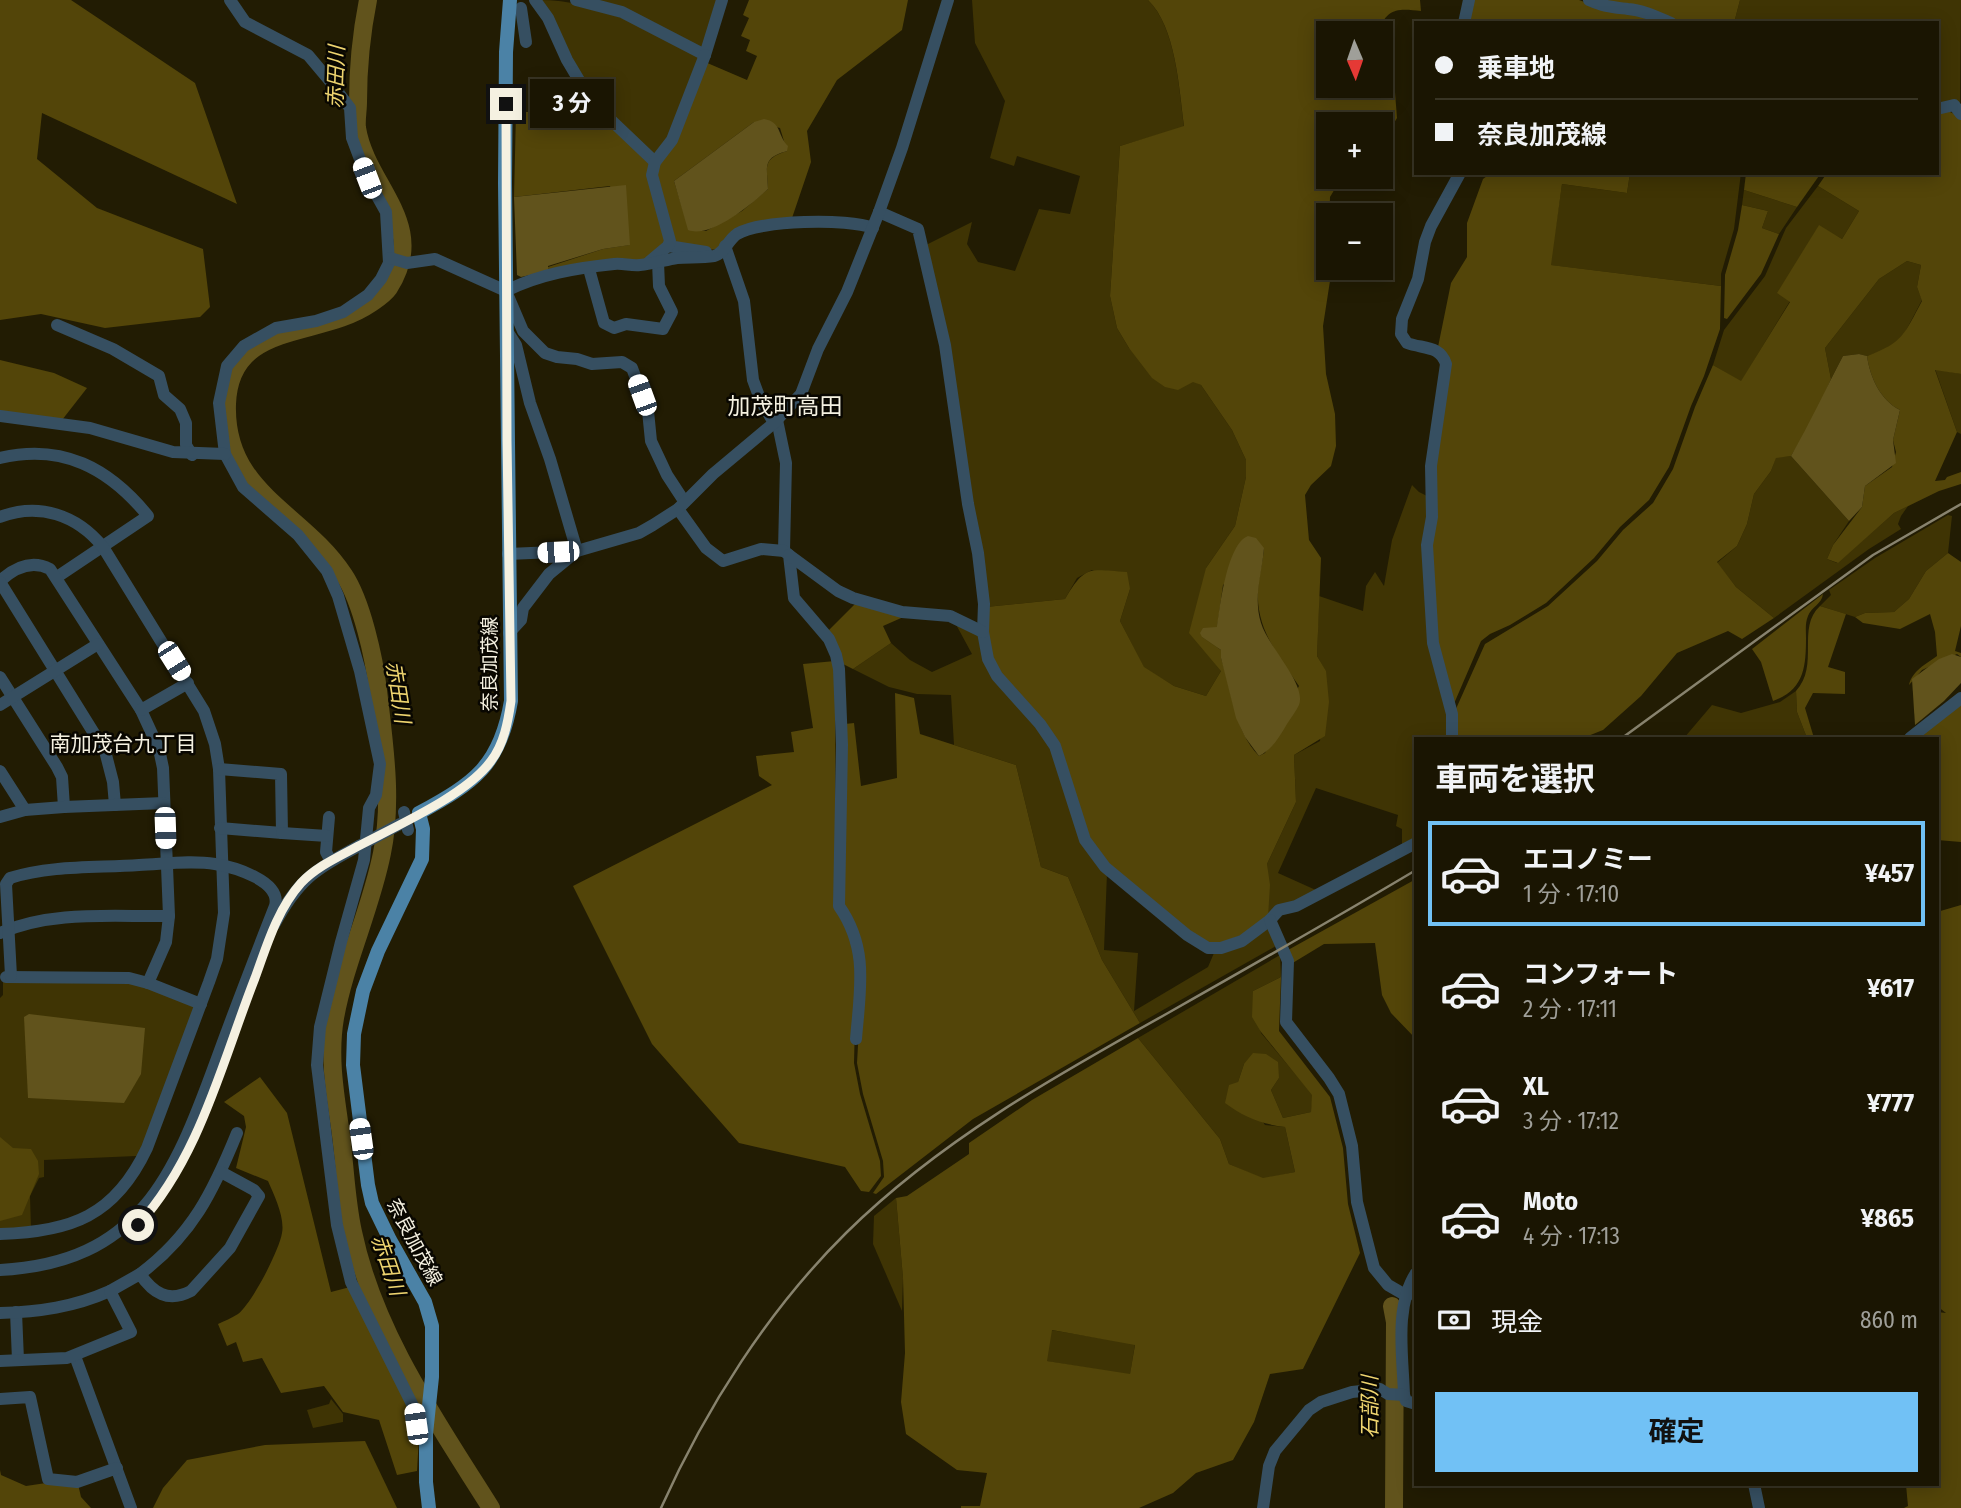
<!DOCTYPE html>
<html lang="ja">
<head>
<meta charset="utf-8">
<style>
  :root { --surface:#1a1502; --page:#272211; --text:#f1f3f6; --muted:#9f9f99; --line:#383424; --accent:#71c1f5 }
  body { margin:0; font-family:"Fira Sans Condensed","Noto Sans JP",sans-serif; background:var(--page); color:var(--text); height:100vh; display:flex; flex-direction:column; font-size:26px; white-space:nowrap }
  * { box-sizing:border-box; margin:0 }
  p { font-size:23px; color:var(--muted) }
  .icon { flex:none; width:38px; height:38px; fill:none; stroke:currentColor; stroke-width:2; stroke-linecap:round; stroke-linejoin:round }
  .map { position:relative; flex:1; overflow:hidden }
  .side { position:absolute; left:1414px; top:737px; width:525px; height:749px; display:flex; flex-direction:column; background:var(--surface); border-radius:0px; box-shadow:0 4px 18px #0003,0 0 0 2px var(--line) }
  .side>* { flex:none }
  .hud { position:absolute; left:1414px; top:21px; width:525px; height:154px; border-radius:0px; box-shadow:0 4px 18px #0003,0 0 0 2px var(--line); display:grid; align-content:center; height:154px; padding:0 21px; background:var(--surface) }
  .needle { width:46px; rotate:178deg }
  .buttons { position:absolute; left:1316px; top:21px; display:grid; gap:14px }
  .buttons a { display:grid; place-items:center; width:77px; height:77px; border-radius:0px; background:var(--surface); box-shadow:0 4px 18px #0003,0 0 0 2px var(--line); font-size:35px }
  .end { position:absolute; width:32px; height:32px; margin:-16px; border:9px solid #f5f1e1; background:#111; box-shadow:0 0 0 4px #111 }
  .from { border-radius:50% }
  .bubble { position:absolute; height:49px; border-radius:0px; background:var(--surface); box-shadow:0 4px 18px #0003,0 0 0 2px var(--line); font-size:23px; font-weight:700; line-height:49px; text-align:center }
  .car { position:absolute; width:21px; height:42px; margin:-21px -10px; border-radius:9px; box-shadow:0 0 5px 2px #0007; background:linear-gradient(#fff 24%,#345 0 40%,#fff 0 76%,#345 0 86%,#fff 0) }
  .hud b { display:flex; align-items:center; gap:24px; height:66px; font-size:26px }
  .hud b+b { border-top:2px solid var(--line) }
  .hud i { width:18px; height:18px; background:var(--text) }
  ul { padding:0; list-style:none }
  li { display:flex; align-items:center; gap:21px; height:105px; margin:0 14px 10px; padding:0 7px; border:4px solid transparent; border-radius:0px }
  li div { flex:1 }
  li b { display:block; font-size:26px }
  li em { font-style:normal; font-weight:700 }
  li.selected { border-color:var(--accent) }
  li>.icon { width:63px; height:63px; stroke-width:1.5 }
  h2 { padding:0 21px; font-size:32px; line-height:84px }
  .pay { display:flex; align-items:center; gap:18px; height:77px; padding:0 21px; font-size:26px }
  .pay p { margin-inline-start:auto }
  .primary-button { display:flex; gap:14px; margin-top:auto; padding:14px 21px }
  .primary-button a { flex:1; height:80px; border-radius:0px; background:var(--accent); color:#111; font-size:28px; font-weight:700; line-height:80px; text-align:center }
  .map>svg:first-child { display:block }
  .green { fill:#3f3404 }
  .forest { fill:#534509; fill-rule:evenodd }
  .water { fill:#61531c }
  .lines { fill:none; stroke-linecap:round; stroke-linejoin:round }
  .river { stroke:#61531c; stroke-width:18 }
  .minor { stroke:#364f61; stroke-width:12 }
  .major { stroke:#4b82a6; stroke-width:14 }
  .rail { stroke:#88836e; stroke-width:2.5 }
  .minor-bridge { stroke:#364f61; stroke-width:12 }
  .route { stroke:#f5f1e1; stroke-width:9 }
  .labels { text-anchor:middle; stroke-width:5; stroke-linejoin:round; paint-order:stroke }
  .street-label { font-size:19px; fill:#f5f1e1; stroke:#090701 }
  .water-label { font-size:21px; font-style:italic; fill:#eed46f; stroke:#090701 }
  .neighbourhood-label { font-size:21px; fill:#f5f1e1; stroke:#090701 }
  .quarter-label { font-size:23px; fill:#f5f1e1; stroke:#090701 }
</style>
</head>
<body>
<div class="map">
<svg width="1961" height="1508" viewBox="0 0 1961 1508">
  <rect width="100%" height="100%" fill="#221c03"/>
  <g class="green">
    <path d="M539 0C599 0 649 30 701 57L670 139 654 160 592 99Z"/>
    <path d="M586 0H720L704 53Z"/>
    <path d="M972 0H1148C1176 27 1179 89 1184 127L1120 146 1110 296 1117 328 1129 348 1201 385 1232 430 1246 460V477L1235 526 1206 568 1221 671 1206 696 1174 686 1144 668 1120 621 1130 589 1092 570 1077 578 1065 599 986 607 926 245 972 222 967 244 978 262 1015 271 1039 209 1070 214 1080 176 1017 156 1014 166 990 158 1005 101 975 43Z"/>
    <path d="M1740 0H1961L1960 108 1937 106V23H1734Z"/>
    <path d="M1630 173H1741L1734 229 1721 274V286L1550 265 1562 184 1627 193Z"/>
    <path d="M1818 186 1859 211 1842 239 1819 226 1778 293 1790 301 1741 382 1713 365 1724 330 1765 276 1786 228Z"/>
    <path d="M1744 190 1797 207 1779 234 1762 228 1768 211 1742 205Z"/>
    <path d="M1907 261 1921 265 1917 287 1922 300 1902 338 1882 351 1867 356 1859 354 1843 356 1831 379 1825 348 1879 279Z"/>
    <path d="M1935 369 1961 374V434L1957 432Z"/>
    <path d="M1791 456 1849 521 1833 545 1827 559 1837 563 1894 513 1908 506 1901 516 1898 524 1901 529 1869 549 1774 618 1736 587 1717 563 1737 546 1747 524 1754 494 1771 471 1776 457Z"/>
    <path d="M1412 485 1419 492 1427 496 1449 711V738H1416V840L1402 847V829L1396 826 1398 815 1316 788 1278 873 1318 891 1268 917 1267 864 1296 802 1294 755 1320 741 1326 672 1317 656 1319 596 1363 611 1366 586 1375 572 1384 586 1392 540Z"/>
    <path d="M1948 515 1952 516 1948 553 1926 571 1909 599 1894 612 1865 613 1855 617 1820 606 1831 595 1829 590 1875 558Z"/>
    <path d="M953 619 979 632 1051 748 1107 873 1104 950 1138 953 1134 1011 1208 967 1214 953 1268 929 1276 946 1140 1023 1102 960 1068 877 1041 867 1016 765 954 745 951 695 917 694 889 687 853 669 891 643 910 660 932 672 972 654Z"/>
    <path d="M1796 691 1797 712 1807 738H1684L1712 705 1741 713 1780 702Z"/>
    <path d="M1280 955 1281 977 1253 991 1261 1033 1313 1095 1311 1112 1283 1118 1271 1090 1279 1078 1244 1064 1238 1082 1265 1125 1285 1127 1295 1172 1263 1179 1229 1164 1220 1139 1138 1038Z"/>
    <path d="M3 982 140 984 195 1007 141 1154 136 1156 44 1160V1177L39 1178 30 1196 31 1229H0V998L3 995Z"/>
    <path d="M896 1198 903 1278 902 1311 873 1244 874 1216Z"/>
    <path d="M1051 1330 1135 1344 1130 1375 1046 1361Z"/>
    <path d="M331 1399 343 1414V1422L313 1428 307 1410 329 1404Z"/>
  </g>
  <g class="forest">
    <path d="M0 0H71L195 83 237 204 42 113 37 159 97 208 203 249 210 307 200 317 105 328 41 314 0 320Z"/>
    <path d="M749 0H908L902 30 837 80 807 131 811 162 792 218 750 227 718 249 707 250 672 244 655 167 705 62 747 80 757 56 746 51 750 40 741 36 749 18 743 15ZM754 122 780 128 787 151C762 159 767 166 768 189L742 211 706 231 689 230 674 181Z"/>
    <path d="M1148 0H1420L1421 11C1398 8 1385 8 1379 33H1328V86H1381V62L1386 81 1395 92 1397 118 1381 145V124H1328V177H1342L1330 197 1328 268H1332L1323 326 1326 374 1335 414 1336 446 1331 466 1311 485 1305 495 1309 540 1321 558 1317 656 1326 671 1329 702 1325 736 1294 755 1296 802 1267 864 1270 885 1268 917 1247 933 1219 944 1206 942 1165 913 1095 852 1057 744 989 657 986 607 1065 599C1086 564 1089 570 1127 572L1130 589 1120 621 1144 667 1174 686 1206 696 1221 671 1189 633 1206 568 1235 526 1246 477V460L1232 430 1201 385 1193 382 1178 390 1165 387 1152 378 1129 348 1117 328 1110 296 1120 146 1184 126C1179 88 1176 27 1148 0ZM1264 548C1263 563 1258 577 1258 592 1256 628 1279 657 1299 686L1265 753 1259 756C1234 730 1232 691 1221 658V650L1202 637 1204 628H1217L1223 585Z"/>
    <path d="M1472 0H1579L1609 11 1628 12 1663 23H1467Z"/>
    <path d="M1597 0H1740L1734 23H1678L1651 11Z"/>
    <path d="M588 100 652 163 668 238 647 261 548 271V267L603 249 629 245 610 186 514 197 516 112H556Z"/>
    <path d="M1948 111 1961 117V374L1935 370 1957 432 1935 481 1945 480 1947 477 1961 472V484L1939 491 1894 513 1838 563 1827 559 1833 545 1862 507 1865 486 1892 467 1896 452 1893 440 1900 410C1880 400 1870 377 1867 356 1904 342 1904 334 1922 301L1917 287 1921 265 1907 261 1879 279 1825 348 1831 379 1813 420 1791 456 1776 458 1771 471 1754 494 1747 524 1737 546 1717 562 1736 587 1774 618 1742 639 1728 631 1677 653 1641 696 1603 730 1583 738H1455V711L1485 644 1548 606 1597 561 1623 530 1653 503 1673 469 1695 407 1713 365 1741 381 1790 302 1777 293 1819 225 1842 239 1859 211 1818 186 1827 173H1937V114Z"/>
    <path d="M1491 173H1630L1627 193 1562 184 1551 265 1721 286 1720 329 1704 376 1691 406 1669 467 1649 500 1620 527 1594 558 1546 603 1510 625 1490 634 1481 641 1453 706 1436 643 1430 555 1433 484 1449 369 1438 347 1451 283 1467 257V223L1483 179Z"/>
    <path d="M1746 173H1821L1797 207 1744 190Z"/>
    <path d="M1742 205 1768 211 1762 228 1779 234 1761 274 1727 319 1724 318 1725 275 1738 230Z"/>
    <path d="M0 360 54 373 87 388 62 420 0 412Z"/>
    <path d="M1948 553 1961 562V626L1955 651 1961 653V657L1957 654 1922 670 1909 685C1912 671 1926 664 1937 656L1935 632 1930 614 1900 629 1863 623 1855 617 1865 613 1894 612 1909 599 1926 571Z"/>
    <path d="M1823 594C1822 604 1811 607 1808 616 1805 623 1806 631 1806 638 1806 667 1804 690 1773 701L1761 662 1752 649Z"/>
    <path d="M857 602 908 615 883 626 891 643 853 669 841 663 827 632Z"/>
    <path d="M1820 606 1846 614 1828 667 1845 672V694L1813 693 1805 708 1814 738H1807L1797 712 1796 691C1820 665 1796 628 1820 606Z"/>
    <path d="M835 661 836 906 857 944 854 1063 860 1094 880 1161 881 1176 869 1192 861 1191 845 1167 739 1143 652 1044 573 886 772 785 759 776 756 756 794 752 791 732 813 728 803 664Z"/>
    <path d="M895 693 914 698 920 734 1016 765 1041 867 1068 877 1102 960 1140 1023 973 1119 876 1194 873 1193 884 1177 883 1161 863 1094 857 1063 861 993 842 907 845 724 854 723 861 786 897 778Z"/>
    <path d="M1961 702V842L1937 840V738H1915Z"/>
    <path d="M1416 879V1039L1391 1013 1382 995 1375 943 1324 944 1291 964 1288 950Z"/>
    <path d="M1961 905V1508H1904L1908 1506 1906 1485 1937 1484V1312L1946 1313 1937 1306V912Z"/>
    <path d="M1281 977 1279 1031 1330 1097 1343 1148 1348 1204 1360 1253 1303 1369 1270 1374 1254 1422 1233 1460 1196 1473 1173 1493 1139 1508H961V1506H980L987 1473 957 1470 906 1434 901 1402 905 1353 903 1278 896 1198 907 1196 969 1154V1143L1032 1100 1138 1038 1220 1139 1229 1164 1263 1178 1295 1172 1285 1127C1261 1124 1244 1117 1225 1103L1229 1085 1238 1082 1244 1064 1253 1053 1266 1054 1278 1062 1279 1078 1271 1090 1283 1118 1311 1112 1312 1095 1261 1032 1252 1017 1253 991ZM1052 1330 1135 1345 1130 1374 1047 1361Z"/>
    <path d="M260 1077 287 1113 331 1292 354 1286 420 1419 417 1471 397 1475 379 1420 343 1412 324 1386 281 1393 262 1358 243 1362 236 1342 227 1346 218 1324C224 1321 232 1318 238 1314 252 1303 279 1251 282 1233 285 1217 274 1195 268 1181L236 1168 246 1127 244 1116 224 1102Z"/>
    <path d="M0 1137 13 1148 31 1149 38 1161 39 1174 22 1215 0 1221Z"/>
    <path d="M365 1441 397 1508H153L163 1488 187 1460 265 1445Z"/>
    <path d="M0 1470 1 1475 26 1486 46 1483 78 1484 81 1497 91 1508H0Z"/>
  </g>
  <g class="water">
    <path d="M764 119C782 122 777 135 788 146L787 151C762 158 767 166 768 189 752 204 710 239 688 230L674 181 754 122Z"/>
    <path d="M626 185 630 245 603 249 548 266V271L521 277 517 275 514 197Z"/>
    <path d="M1859 354 1867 356C1870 377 1880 400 1900 410L1893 440 1896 463 1865 486 1862 507 1849 521 1791 456C1810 423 1825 390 1843 356Z"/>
    <path d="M1248 536 1256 538 1264 548C1262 574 1253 597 1261 623 1268 647 1307 684 1299 705 1296 711 1291 718 1287 724 1280 736 1272 750 1259 756L1245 737 1236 718 1221 658V650L1202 637 1200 633 1203 628 1217 627C1220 606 1227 544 1248 536Z"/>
    <path d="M1952 654 1961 657V683L1944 701 1915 725 1912 679 1939 659Z"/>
    <path d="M29 1014 145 1028 141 1074 124 1103 28 1098 24 1017Z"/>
  </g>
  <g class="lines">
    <g class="river">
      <path d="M368 0C361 35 358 67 358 102 358 111 356 120 357 128 366 186 430 224 389 288 384 295 377 299 370 304 319 339 230 320 227 404 224 493 303 512 344 575 362 602 374 658 378 690 384 743 393 800 382 853 371 909 345 962 335 1018 329 1053 334 1087 339 1121 345 1158 345 1196 353 1232 374 1333 437 1422 491 1508"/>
      <path d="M1392 1306 1395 1322 1394 1508"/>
    </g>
    <g class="minor">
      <path d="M230 0 245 22 308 55 329 80 350 108 352 138 367 178 386 212 389 263 381 279 368 295 343 312 316 321 276 328 244 346 227 366 219 403 225 454 243 487 298 535 327 571 338 596 360 671 380 764 376 795 369 808 364 860 341 942 320 1027 317 1065 337 1225 351 1282 414 1408 416 1424 426 1441"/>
      <path d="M535 0 548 18 567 60 592 102 655 162"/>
      <path d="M576 0 622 12 705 55 722 0"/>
      <path d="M1589 0C1605 7 1611 7 1628 9 1643 10 1657 17 1671 23"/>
      <path d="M521 8 526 42"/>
      <path d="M1464 23 1469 0"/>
      <path d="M1937 109 1954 105 1961 114"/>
      <path d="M879 212 918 229 945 345 968 504 978 553 984 604 983 632 988 659 997 676 1040 724 1055 746 1085 840 1105 867 1187 935 1208 948H1221L1242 941 1270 920 1279 910 1296 906 1416 843"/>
      <path d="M668 246 706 252"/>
      <path d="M725 246 744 301 753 380 760 399 774 423"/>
      <path d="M390 258 407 263 435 259 506 291 523 331 545 353 557 357 577 359 592 364 622 362 632 368 648 411 651 441 667 475 684 501"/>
      <path d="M649 262 668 246 670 241 652 175 655 162 672 140 705 55"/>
      <path d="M589 269 604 323 614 328 626 324 663 329 672 312 659 286 658 262"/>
      <path d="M506 291C539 274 577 268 614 264 623 263 631 266 640 265 652 264 665 260 677 258 689 257 702 258 714 256 724 254 728 240 737 234 760 220 848 218 873 228"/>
      <path d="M57 325 113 349 159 376 164 395 180 409 186 423V445L192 455"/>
      <path d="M507 331 516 345 530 403 550 459 577 551"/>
      <path d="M0 416 90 428 173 452 225 454"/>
      <path d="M777 420 786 463 784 551 789 555 794 598 829 639 836 655 839 669 842 745 839 906C869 949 860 989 856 1039"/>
      <path d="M0 458C62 443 109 468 148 516L57 577"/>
      <path d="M678 509 706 548 723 561 761 549 784 551"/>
      <path d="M0 517C39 502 77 515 103 547L204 711 215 744 219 769 224 913 217 959 209 982 147 1148C115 1216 71 1232 0 1234"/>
      <path d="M508 554 577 551 639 533 653 525 678 509 713 474 774 423 801 394 818 349 847 292 879 212 902 148 948 0"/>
      <path d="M789 555 838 591 853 598 902 612 950 616 983 632"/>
      <path d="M0 581C14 568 31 559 50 569L141 710 159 749 163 768 169 916 166 942 148 983"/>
      <path d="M0 582 105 751 113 782 115 805"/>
      <path d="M509 633 521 620 523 608 549 574 577 551"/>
      <path d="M0 677 57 767 62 777 64 807"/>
      <path d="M0 705 98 644"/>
      <path d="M141 710 188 683"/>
      <path d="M1452 738V714L1433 643 1427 545 1432 517 1431 466 1446 364C1440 345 1423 349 1407 343L1401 334 1402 319 1418 279 1425 242 1431 226 1460 173"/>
      <path d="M1910 738 1961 698"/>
      <path d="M219 769 281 774 282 833 220 828"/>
      <path d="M0 771 25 810"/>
      <path d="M404 812 408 830"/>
      <path d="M0 817 25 810 64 807 164 803"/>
      <path d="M329 817 326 852 331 861"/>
      <path d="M282 833 327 836"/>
      <path d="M1270 920 1288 961 1286 1022 1329 1078 1339 1094 1352 1146 1357 1202 1374 1268 1388 1285 1407 1296"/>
      <path d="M274 925C298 880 315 869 359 846"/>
      <path d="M0 933C52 910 113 917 169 916"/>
      <path d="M6 977 129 978 148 983 201 1004"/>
      <path d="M0 1270C139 1263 174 1176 216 1061 235 1009 255 957 275 906 282 881 234 867 215 864 191 860 164 864 139 865 97 868 51 865 10 878L6 884 11 976"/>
      <path d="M1416 1273C1394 1307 1403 1357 1404 1395L1406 1401 1416 1404"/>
      <path d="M140 1274C192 1235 213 1192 237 1133"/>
      <path d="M16 1312 18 1360"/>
      <path d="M0 1313C39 1312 74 1307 110 1291"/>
      <path d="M75 1356 131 1508"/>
      <path d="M0 1361 67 1358 131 1332 110 1291 140 1274C153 1293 168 1303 191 1291L230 1248 259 1196 254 1190 221 1172"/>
      <path d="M0 1399 30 1397 48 1479 77 1482 117 1468"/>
      <path d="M1754 1484 1759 1508"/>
      <path d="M1263 1508 1269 1466 1275 1451 1309 1410 1321 1402 1352 1392 1380 1389 1388 1394 1404 1395"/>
    </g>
    <path class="major" d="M429 1508 426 1482V1434L432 1377V1326L425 1302 390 1240 372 1203 368 1185 353 1065 354 1034 363 991 378 951 422 859 423 829 419 813C474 783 500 766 511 701L505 183 506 52 510 0"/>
    <g class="rail">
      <path d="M1622 738 1873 555 1961 504"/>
      <path d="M661 1508C706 1408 768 1310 846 1233 939 1141 1055 1076 1168 1013 1251 966 1334 919 1416 870"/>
    </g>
    <path class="minor-bridge" d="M359 846 400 824"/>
  </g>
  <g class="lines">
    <path class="route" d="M138 1225C200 1157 222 1062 255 978 267 945 277 910 301 883 314 869 332 860 349 851 389 829 465 797 491 761 504 744 508 722 511 701L507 441 506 104"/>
  </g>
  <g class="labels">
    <g class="street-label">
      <text transform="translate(489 664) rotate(-90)" y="7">奈良加茂線</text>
      <text transform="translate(415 1242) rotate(62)" y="7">奈良加茂線</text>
    </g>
    <g class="water-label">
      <text transform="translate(336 77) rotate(-88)" y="7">赤田川</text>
      <text transform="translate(398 692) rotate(81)" y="7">赤田川</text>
      <text transform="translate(388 1265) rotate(71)" y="7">赤田川</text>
      <text transform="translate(1370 1407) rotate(-90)" y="7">石部川</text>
    </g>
    <g class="neighbourhood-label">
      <text x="123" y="751">南加茂台九丁目</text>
    </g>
    <g class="quarter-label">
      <text x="785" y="414">加茂町高田</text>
    </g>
  </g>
</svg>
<div class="buttons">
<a><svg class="needle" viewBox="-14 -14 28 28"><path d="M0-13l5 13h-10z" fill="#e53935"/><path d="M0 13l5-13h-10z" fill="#9f9f99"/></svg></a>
<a>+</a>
<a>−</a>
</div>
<i class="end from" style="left:138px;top:1225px"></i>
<i class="end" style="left:506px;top:104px"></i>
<div class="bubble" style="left:530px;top:79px;width:84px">3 分</div>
<i class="car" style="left:367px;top:178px;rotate:339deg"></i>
<i class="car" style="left:642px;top:395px;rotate:340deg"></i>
<i class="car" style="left:558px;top:552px;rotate:267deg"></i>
<i class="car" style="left:174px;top:661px;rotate:148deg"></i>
<i class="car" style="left:165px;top:828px;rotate:178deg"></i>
<i class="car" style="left:361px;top:1139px;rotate:352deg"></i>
<i class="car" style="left:416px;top:1424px;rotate:352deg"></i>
<div class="hud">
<b><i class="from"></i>乗車地</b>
<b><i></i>奈良加茂線</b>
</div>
<section class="side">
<h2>車両を選択</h2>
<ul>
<li class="selected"><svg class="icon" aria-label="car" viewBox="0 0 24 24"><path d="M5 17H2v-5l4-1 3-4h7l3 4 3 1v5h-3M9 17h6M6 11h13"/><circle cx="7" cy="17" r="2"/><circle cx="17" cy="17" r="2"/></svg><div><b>エコノミー</b><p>1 分 · 17:10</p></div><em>¥457</em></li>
<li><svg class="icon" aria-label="car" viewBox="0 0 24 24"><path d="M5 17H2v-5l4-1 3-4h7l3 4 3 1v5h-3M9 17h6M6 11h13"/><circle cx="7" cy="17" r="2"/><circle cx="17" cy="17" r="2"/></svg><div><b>コンフォート</b><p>2 分 · 17:11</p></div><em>¥617</em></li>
<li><svg class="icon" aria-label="car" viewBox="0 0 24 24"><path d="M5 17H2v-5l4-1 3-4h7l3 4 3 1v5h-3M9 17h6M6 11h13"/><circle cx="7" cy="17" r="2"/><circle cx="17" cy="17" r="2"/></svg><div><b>XL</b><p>3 分 · 17:12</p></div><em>¥777</em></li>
<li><svg class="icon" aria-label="car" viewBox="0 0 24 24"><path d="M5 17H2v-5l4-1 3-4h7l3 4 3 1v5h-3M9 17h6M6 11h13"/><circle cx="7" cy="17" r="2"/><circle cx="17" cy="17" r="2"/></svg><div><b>Moto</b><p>4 分 · 17:13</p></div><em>¥865</em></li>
</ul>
<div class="pay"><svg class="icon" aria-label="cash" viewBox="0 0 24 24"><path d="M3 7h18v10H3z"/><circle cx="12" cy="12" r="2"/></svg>現金<p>860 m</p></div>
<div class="primary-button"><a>確定</a></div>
</section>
</div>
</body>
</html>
